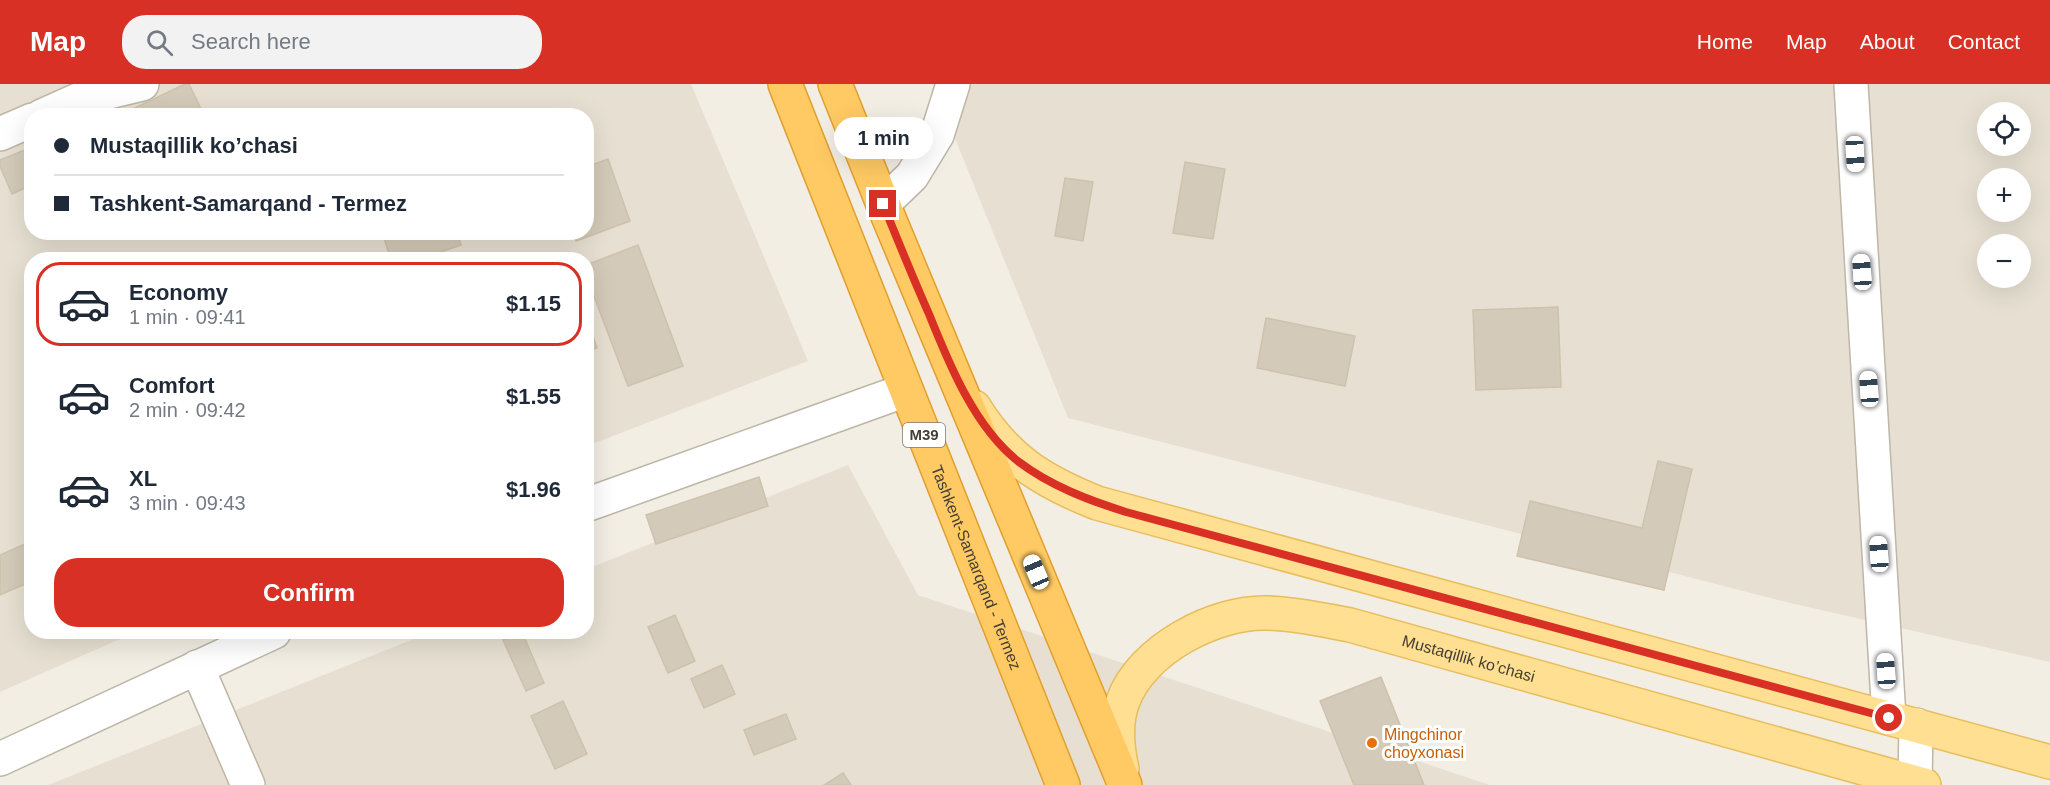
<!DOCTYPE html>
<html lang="en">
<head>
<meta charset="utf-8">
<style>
  :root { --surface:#fff; --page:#f2f2f3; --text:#1f2937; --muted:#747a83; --line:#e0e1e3; --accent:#d93025 }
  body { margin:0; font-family:Arial,sans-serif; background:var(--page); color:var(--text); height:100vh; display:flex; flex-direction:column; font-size:22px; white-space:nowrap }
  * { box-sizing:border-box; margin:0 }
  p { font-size:20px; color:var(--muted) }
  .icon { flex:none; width:33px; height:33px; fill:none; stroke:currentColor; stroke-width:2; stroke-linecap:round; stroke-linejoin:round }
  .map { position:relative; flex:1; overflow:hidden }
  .drawer { position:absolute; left:24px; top:168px; width:570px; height:387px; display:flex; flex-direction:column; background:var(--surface); border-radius:24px; box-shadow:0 6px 24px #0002 }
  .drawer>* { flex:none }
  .banner { position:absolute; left:24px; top:24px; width:570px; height:132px; border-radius:24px; box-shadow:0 6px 24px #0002; display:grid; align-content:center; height:132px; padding:0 30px; background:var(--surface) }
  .fabs { position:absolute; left:1977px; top:18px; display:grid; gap:12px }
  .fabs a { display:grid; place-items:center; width:54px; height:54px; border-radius:50%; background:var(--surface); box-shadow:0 6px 24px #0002; font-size:30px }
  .end { position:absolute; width:27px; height:27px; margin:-14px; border:8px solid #d93025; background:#fff; box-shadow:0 0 0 3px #fff }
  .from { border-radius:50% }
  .bubble { position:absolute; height:42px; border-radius:21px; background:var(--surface); box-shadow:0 6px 24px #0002; font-size:20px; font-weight:700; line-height:42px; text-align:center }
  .car { position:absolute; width:18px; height:36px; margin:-18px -9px; border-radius:8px; box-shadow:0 0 4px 2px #0007; background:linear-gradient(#fff 24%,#345 0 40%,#fff 0 76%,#345 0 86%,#fff 0) }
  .banner b { display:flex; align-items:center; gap:21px; height:57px; font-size:22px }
  .banner b+b { border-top:2px solid var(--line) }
  .banner i { width:15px; height:15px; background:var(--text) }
  ul { padding:10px 0 0; list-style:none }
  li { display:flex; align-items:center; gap:18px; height:84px; margin:0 12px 9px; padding:0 18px; border:3px solid transparent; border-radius:24px }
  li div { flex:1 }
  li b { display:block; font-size:22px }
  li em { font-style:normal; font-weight:700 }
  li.active { border-color:var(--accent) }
  li>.icon { width:54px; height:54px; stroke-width:1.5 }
  .button { display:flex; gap:12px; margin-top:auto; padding:12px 30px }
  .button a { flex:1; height:69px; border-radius:24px; background:var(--accent); color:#fff; font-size:24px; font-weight:700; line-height:69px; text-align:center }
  header { display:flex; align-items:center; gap:36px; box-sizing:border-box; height:84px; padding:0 30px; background:var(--accent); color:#fff }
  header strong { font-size:28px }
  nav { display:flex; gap:33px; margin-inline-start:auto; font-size:21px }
  .search { width:420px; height:54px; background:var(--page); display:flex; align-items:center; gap:15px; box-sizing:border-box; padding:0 21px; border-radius:24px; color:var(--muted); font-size:22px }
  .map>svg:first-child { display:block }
  .residential { fill:#e7e0d2; fill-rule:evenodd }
  .building { fill:#d4cab9; stroke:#cfc2ac; stroke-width:1.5 }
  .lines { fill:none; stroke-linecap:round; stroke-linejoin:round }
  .minor-casing { stroke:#beb6a7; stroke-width:36 }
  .major-casing { stroke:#e7bd5e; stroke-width:36 }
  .highway-casing { stroke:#e19f2f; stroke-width:36 }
  .minor { stroke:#fff; stroke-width:33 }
  .major { stroke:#ffdf91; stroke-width:33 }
  .highway { stroke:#ffca63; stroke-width:33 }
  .route { stroke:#d93025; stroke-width:8 }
  .food-dot { fill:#e8710a; stroke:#fff; stroke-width:2 }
  .labels { text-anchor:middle; stroke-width:6; stroke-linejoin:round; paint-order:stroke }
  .shield { fill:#fff; stroke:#7d7871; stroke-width:1.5 }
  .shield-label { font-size:15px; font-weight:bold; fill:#453e34 }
  .street-label { font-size:16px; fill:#453e34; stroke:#fff }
  .food-label { font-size:16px; fill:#c56008; stroke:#fff; text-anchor:start }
</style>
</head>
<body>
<header>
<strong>Map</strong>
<div class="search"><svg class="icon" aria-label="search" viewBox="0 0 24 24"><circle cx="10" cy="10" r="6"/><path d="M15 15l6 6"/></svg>Search here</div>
<nav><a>Home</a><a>Map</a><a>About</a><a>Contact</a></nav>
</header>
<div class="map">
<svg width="2050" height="701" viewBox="0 0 2050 701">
  <rect width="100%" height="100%" fill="#f3eee4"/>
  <g class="residential">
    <path d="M0 0H691L808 277 587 362 586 176H32V548H136L0 608ZM32 32H586V148H32Z"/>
    <path d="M933 0H2050V578L1790 519 1068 334ZM1988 28H2020V62H1988ZM1988 94H2020V128H1988ZM1988 160H2020V194H1988Z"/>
    <path d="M848 381 918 511 1490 701H48L431 548H586L587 485Z"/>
  </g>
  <g class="building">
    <path d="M185 0H189L202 27 192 32H118Z"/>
    <path d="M32 63V101L12 110 0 82V76Z"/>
    <path d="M608 75 630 137 576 157 573 148H586V83Z"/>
    <path d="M1185 78 1225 85 1213 155 1173 149Z"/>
    <path d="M1065 94 1093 98 1083 157 1055 152Z"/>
    <path d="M382 148H457L461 161 417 176H391Z"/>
    <path d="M638 161 683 282 628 302 586 191V181Z"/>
    <path d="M1558 223 1561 303 1476 306 1473 226Z"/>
    <path d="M586 231 597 264 586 267Z"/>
    <path d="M1266 234 1355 252 1345 302 1257 284Z"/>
    <path d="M1658 377 1692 385 1664 506 1517 472 1530 417 1642 444Z"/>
    <path d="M759 393 768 422 656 460 646 431Z"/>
    <path d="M32 457V497L0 511V471Z"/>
    <path d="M675 531 695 577 668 589 648 543Z"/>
    <path d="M522 548 544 599 526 607 503 556Z"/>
    <path d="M722 581 735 610 704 624 691 595Z"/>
    <path d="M1381 593 1424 701H1354L1320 617Z"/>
    <path d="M563 617 587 670 555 685 531 632Z"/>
    <path d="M786 630 796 655 754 671 744 646Z"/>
    <path d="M843 689 851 701H824Z"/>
  </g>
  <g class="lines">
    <g class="minor-casing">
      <g id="minor">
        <path d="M1851 0 1889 634"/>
        <path d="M42 32 80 15 142 0"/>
        <path d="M0 50 32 36"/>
        <path d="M883 120 912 92 937 51 953 0"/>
        <path d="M586 421 906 306"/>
        <path d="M197 583 248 701"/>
        <path d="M0 675 274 548"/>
        <path d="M1915 701 1916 641"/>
      </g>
    </g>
    <g class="major-casing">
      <g id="major">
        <path d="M974 323C1006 375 1042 397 1097 419L2050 678"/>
        <path id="s1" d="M1122 685C1117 663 1115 638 1123 617 1142 565 1216 527 1268 529 1296 530 1323 536 1350 541L1924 701"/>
      </g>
    </g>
    <g class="highway-casing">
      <g id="highway">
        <path id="s2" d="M785 0 1063 701"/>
        <path d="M835 0 883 120 1125 701"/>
      </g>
    </g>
    <use href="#minor" class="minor"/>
    <use href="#major" class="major"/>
    <use href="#highway" class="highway"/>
  </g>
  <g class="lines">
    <path class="route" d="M883 120C898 157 913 194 929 230 949 280 975 344 1019 378 1051 402 1088 416 1126 428L1889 634"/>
  </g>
  <circle class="food-dot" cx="1372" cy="659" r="6"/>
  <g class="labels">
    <rect class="shield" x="903" y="339" width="42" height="24" rx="4.5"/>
    <g class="shield-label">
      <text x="924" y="356">M39</text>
    </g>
    <g class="street-label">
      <text dy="6" stroke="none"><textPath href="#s2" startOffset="520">Tashkent-Samarqand - Termez</textPath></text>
      <text dy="6" stroke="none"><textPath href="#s1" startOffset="454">Mustaqillik ko’chasi</textPath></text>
    </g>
    <g class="food-label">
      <text x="1384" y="656">Mingchinor<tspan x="1384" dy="18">choyxonasi</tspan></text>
    </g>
  </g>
</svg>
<div class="fabs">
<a><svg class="icon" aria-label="locate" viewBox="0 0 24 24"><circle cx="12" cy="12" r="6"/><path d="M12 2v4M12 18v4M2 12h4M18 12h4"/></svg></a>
<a>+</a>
<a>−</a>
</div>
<i class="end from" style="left:1889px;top:634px"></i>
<i class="end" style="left:883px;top:120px"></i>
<div class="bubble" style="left:834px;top:33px;width:99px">1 min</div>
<i class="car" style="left:1855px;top:70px;rotate:177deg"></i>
<i class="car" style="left:1862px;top:188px;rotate:356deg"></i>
<i class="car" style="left:1869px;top:305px;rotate:356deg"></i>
<i class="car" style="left:1879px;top:470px;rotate:356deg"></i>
<i class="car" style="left:1036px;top:488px;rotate:337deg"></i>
<i class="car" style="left:1886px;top:587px;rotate:356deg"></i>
<div class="banner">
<b><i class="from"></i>Mustaqillik ko’chasi</b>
<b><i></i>Tashkent-Samarqand - Termez</b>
</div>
<section class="drawer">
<ul>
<li class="active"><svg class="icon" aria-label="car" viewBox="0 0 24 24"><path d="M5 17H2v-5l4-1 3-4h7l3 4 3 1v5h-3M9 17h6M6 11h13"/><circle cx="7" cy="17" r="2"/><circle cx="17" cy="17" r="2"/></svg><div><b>Economy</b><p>1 min · 09:41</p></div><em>$1.15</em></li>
<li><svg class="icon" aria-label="car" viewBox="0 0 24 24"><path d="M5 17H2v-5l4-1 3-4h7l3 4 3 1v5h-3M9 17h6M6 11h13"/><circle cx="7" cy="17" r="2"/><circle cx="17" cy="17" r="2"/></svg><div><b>Comfort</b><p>2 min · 09:42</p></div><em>$1.55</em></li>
<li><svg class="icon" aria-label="car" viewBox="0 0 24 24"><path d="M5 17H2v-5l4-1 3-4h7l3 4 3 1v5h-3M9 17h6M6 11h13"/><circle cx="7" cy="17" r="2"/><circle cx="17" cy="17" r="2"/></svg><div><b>XL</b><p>3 min · 09:43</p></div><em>$1.96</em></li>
</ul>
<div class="button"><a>Confirm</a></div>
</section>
</div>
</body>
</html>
